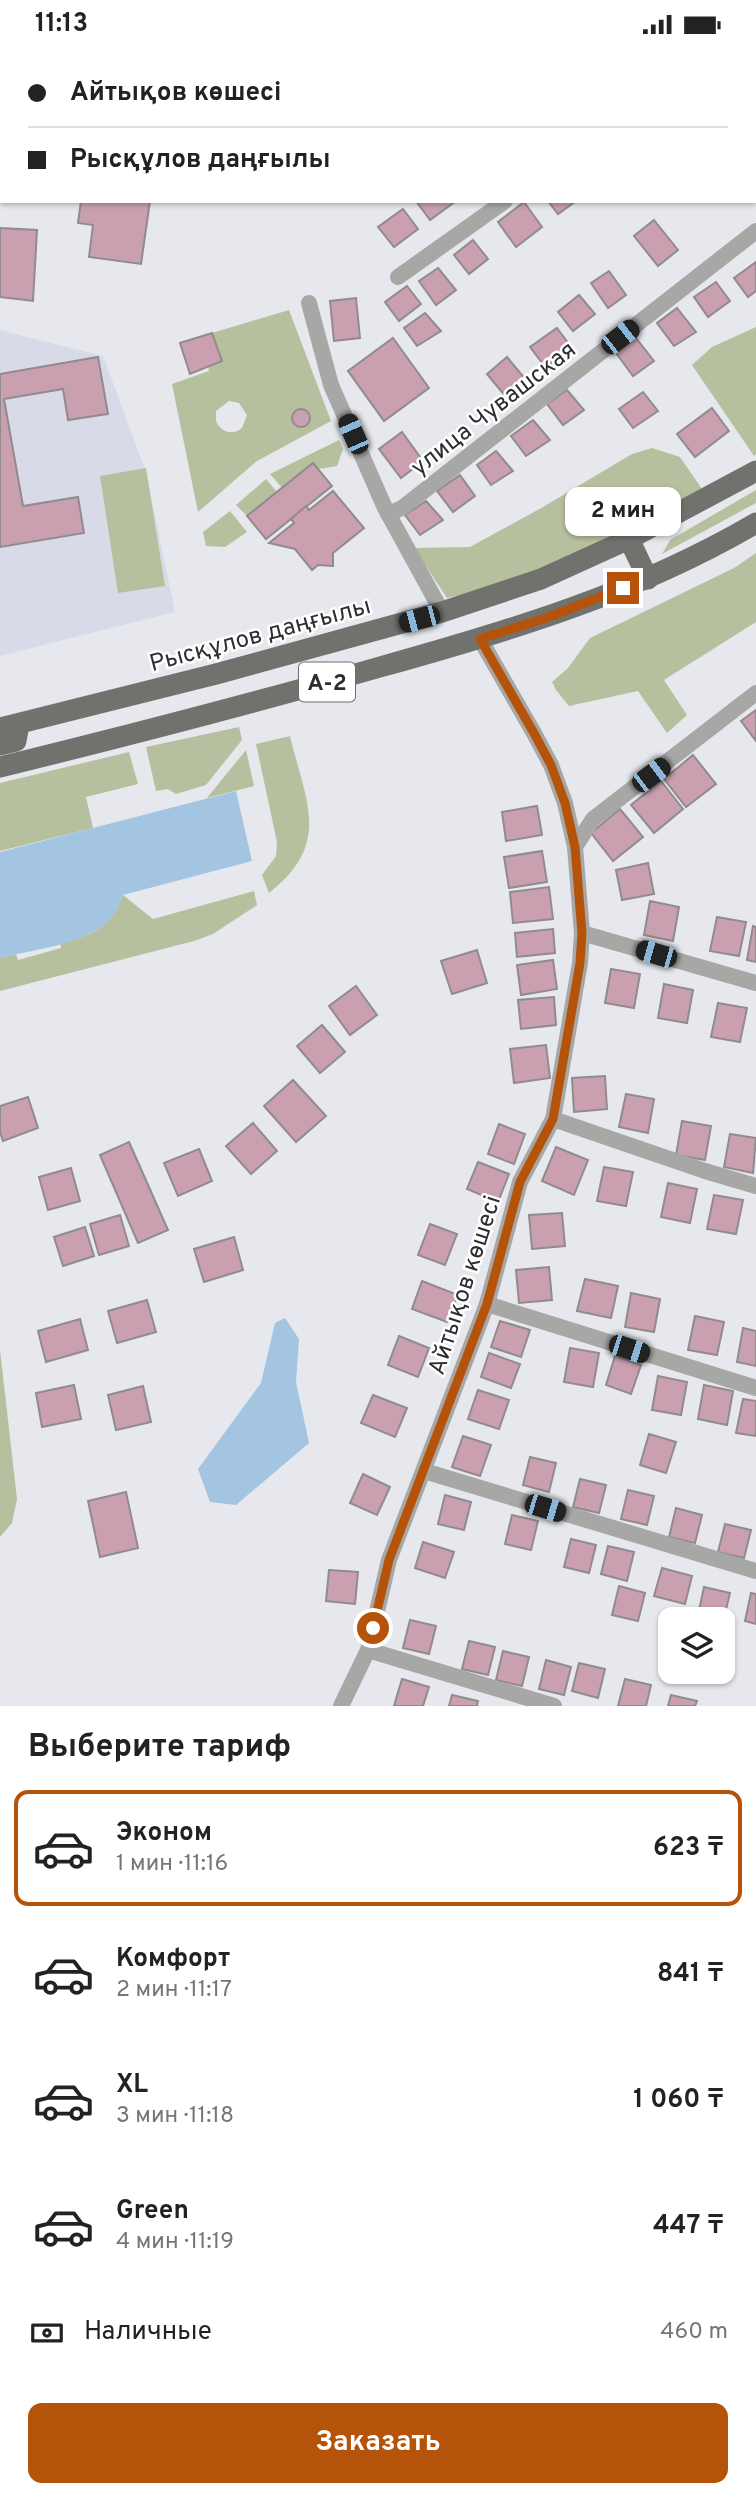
<!DOCTYPE html>
<html lang="ru">
<head>
<meta charset="utf-8">
<style>
  :root { --surface:#fff; --page:#f6f6f6; --text:#222; --muted:#767676; --line:#e0e0e0; --accent:#b45309 }
  body { margin:0; font-family:Overpass,sans-serif; background:var(--page); color:var(--text); height:100vh; display:flex; flex-direction:column; font-size:26px; white-space:nowrap }
  * { box-sizing:border-box; margin:0 }
  p { font-size:23px; color:var(--muted) }
  .icon { flex:none; width:38px; height:38px; fill:none; stroke:currentColor; stroke-width:2; stroke-linecap:round; stroke-linejoin:round }
  .map { position:relative; height:1657px; overflow:hidden }
  .side { display:flex; flex-direction:column; background:var(--surface); flex:1 }
  .side>* { flex:none }
  .hud { position:absolute; left:0px; top:0px; width:756px; height:154px; box-shadow:0 2px 5px #0004; display:grid; align-content:center; height:154px; padding:0 28px; background:var(--surface) }
  .controls { position:absolute; left:658px; top:1558px; display:grid; gap:14px }
  .controls a { display:grid; place-items:center; width:77px; height:77px; border-radius:14px; background:var(--surface); box-shadow:0 2px 5px #0004; font-size:35px }
  .end { position:absolute; width:32px; height:32px; margin:-16px; border:9px solid #b45309; background:#fff; box-shadow:0 0 0 4px #fff }
  .from { border-radius:50% }
  .bubble { position:absolute; height:49px; border-radius:14px; background:var(--surface); box-shadow:0 2px 5px #0004; font-size:23px; font-weight:700; line-height:49px; text-align:center }
  .car { position:absolute; width:21px; height:42px; margin:-21px -10px; border-radius:9px; box-shadow:0 0 5px 2px #0007; background:linear-gradient(#222 24%,#8ab4d8 0 40%,#222 0 76%,#8ab4d8 0 86%,#222 0) }
  .hud b { display:flex; align-items:center; gap:24px; height:66px; font-size:26px }
  .hud b+b { border-top:2px solid var(--line) }
  .hud i { width:18px; height:18px; background:var(--text) }
  ul { padding:0; list-style:none }
  li { display:flex; align-items:center; gap:21px; height:116px; margin:0 14px 10px; padding:0 14px; border:4px solid transparent; border-radius:14px }
  li div { flex:1 }
  li b { display:block; font-size:26px }
  li em { font-style:normal; font-weight:700 }
  li.on { border-color:var(--accent) }
  li>.icon { width:63px; height:63px; stroke-width:1.5 }
  h2 { padding:0 28px; font-size:32px; line-height:84px }
  .pay { display:flex; align-items:center; gap:18px; height:77px; padding:0 28px; font-size:26px }
  .pay p { margin-inline-start:auto }
  .button { display:flex; gap:14px; margin-top:auto; padding:14px 28px }
  .button a { flex:1; height:80px; border-radius:14px; background:var(--accent); color:#fff; font-size:28px; font-weight:700; line-height:80px; text-align:center }
  .status { display:flex; justify-content:space-between; align-items:center; height:49px; padding:0 35px; background:var(--surface); direction:ltr }
  .status svg { height:19px; fill:currentColor }
  .map>svg:first-child { display:block }
  .built { fill:#d8dbe7 }
  .green { fill:#b7c09e; fill-rule:evenodd }
  .water { fill:#a3c5e1 }
  .building { fill:#caa0b1; stroke:#908b8d; stroke-width:2 }
  .lines { fill:none; stroke-linecap:round; stroke-linejoin:round }
  .street { stroke:#a7a7a5; stroke-width:16 }
  .primary { stroke:#71726e; stroke-width:21 }
  .route { stroke:#b45309; stroke-width:9 }
  .labels { text-anchor:middle; stroke-width:5; stroke-linejoin:round; paint-order:stroke }
  .shield { fill:#fff; stroke:#6d6d6e; stroke-width:2 }
  .shield-label { font-size:23px; font-weight:bold; fill:#2e2e30 }
  .street-label { font-size:24px; fill:#2e2e30; stroke:#fff }
</style>
</head>
<body>
<div class="status"><b>11:13</b><svg viewBox="0 0 49 12"><path d="M0 12V9h3v3zM5 12V6h3v6zM10 12V3h3v9zM15 12V0h3v12zM26 1h20v11H26zM47 4h2v5h-2z"/></svg></div>
<div class="map">
<svg width="756" height="1657" viewBox="0 0 756 1657">
  <rect width="100%" height="100%" fill="#e6e8ed"/>
  <path class="built" d="M0 281 103 307 146 423 175 563 0 607Z"/>
  <g class="green">
    <path d="M289 261 331 372 257 412 198 463 172 335 209 322 208 318 222 312 212 284ZM229 352 239 354 247 366 242 379C232 387 221 383 216 372V362Z"/>
    <path d="M756 278V405L754 407 692 316 712 298Z"/>
    <path d="M339 391 343 400 337 417 319 420 313 414 282 439 270 425Z"/>
    <path d="M652 399 680 408 702 440C620 482 538 531 447 549L414 499 470 498 543 458 632 405Z"/>
    <path d="M146 419 165 537 118 544 100 427Z"/>
    <path d="M266 430 277 443 247 467 236 456Z"/>
    <path d="M756 441V454L662 505 670 491Z"/>
    <path d="M230 462 247 483 225 498 206 497 203 483Z"/>
    <path d="M756 504V573L664 631 687 666 667 684 638 642 569 657 556 641 552 633 568 619 590 589 734 519Z"/>
    <path d="M239 678 242 691 206 736 176 745 168 740 156 742 146 698Z"/>
    <path d="M290 687C306 754 332 794 269 844L262 826 276 807 277 793 256 695Z"/>
    <path d="M246 701 254 737 207 749Z"/>
    <path d="M129 703 138 735 86 748 93 779 0 802V734Z"/>
    <path d="M254 842 257 856 213 885 194 892 0 942V909L16 905 18 911 61 899 60 894C92 887 111 878 123 846L153 870Z"/>
    <path d="M0 1301 17 1450 12 1474 0 1488Z"/>
  </g>
  <g class="water">
    <path d="M236 742 252 812 123 846C120 854 117 863 110 870 88 895 31 901 0 909V803Z"/>
    <path d="M285 1269 299 1290 296 1333 309 1394 236 1456 210 1453 198 1420 261 1334 275 1274Z"/>
  </g>
  <g class="building">
    <path d="M81 152H150L141 215 89 208 93 176 78 174Z"/>
    <path d="M416 152H456L430 171Z"/>
    <path d="M548 152H576L558 165Z"/>
    <path d="M524 153 542 178 516 198 498 173Z"/>
    <path d="M403 160 418 180 394 198 378 178Z"/>
    <path d="M654 171 678 201 658 217 634 187Z"/>
    <path d="M0 179 37 181 33 252 0 248Z"/>
    <path d="M473 191 488 210 469 225 454 206Z"/>
    <path d="M756 213V242L748 248 734 229Z"/>
    <path d="M438 219 456 241 436 256 419 232Z"/>
    <path d="M609 222 626 246 608 259 591 234Z"/>
    <path d="M716 233 730 252 708 268 694 248Z"/>
    <path d="M407 237 421 255 399 272 385 253Z"/>
    <path d="M579 246 595 265 573 282 558 263Z"/>
    <path d="M356 249 360 289 334 292 330 252Z"/>
    <path d="M677 259 696 283 674 297 657 274Z"/>
    <path d="M425 264 441 282 417 297 404 279Z"/>
    <path d="M557 279 572 299 546 319 530 298Z"/>
    <path d="M212 284 222 312 190 325 180 294Z"/>
    <path d="M393 289 429 339 384 372 348 322Z"/>
    <path d="M636 289 654 312 633 327 616 304Z"/>
    <path d="M98 308 108 365 68 371 63 340 4 350 23 457 78 448 84 484 0 498V325Z"/>
    <path d="M507 308 526 331 506 348 487 325Z"/>
    <path d="M567 341 584 361 563 376 547 355Z"/>
    <path d="M643 343 658 362 633 379 619 360Z"/>
    <path d="M712 359 729 382 695 408 677 385Z"/>
    <circle cx="301" cy="369" r="9"/>
    <path d="M533 371 550 391 526 407 511 387Z"/>
    <path d="M402 383 423 412 401 429 379 400Z"/>
    <path d="M496 402 513 422 491 436 477 416Z"/>
    <path d="M313 414 332 437 266 490 247 467Z"/>
    <path d="M460 426 475 447 453 463 437 442Z"/>
    <path d="M333 442 364 479 333 504V517L318 516 312 521 295 500 269 494 294 474 291 470 306 457 309 461Z"/>
    <path d="M426 452 443 471 420 486 405 466Z"/>
    <path d="M756 661V692L741 672Z"/>
    <path d="M693 706 716 735 686 758 664 730Z"/>
    <path d="M661 732 683 760 654 784 631 756Z"/>
    <path d="M537 757 542 786 506 792 502 763Z"/>
    <path d="M620 760 643 788 613 812 591 784Z"/>
    <path d="M542 802 547 833 509 839 504 808Z"/>
    <path d="M648 814 654 845 622 851 616 821Z"/>
    <path d="M549 838 553 870 513 874 510 843Z"/>
    <path d="M650 852 679 858 673 892 644 886Z"/>
    <path d="M717 868 746 873 739 907 710 902Z"/>
    <path d="M753 877 756 878V913L747 911Z"/>
    <path d="M553 880 555 904 517 908 515 884Z"/>
    <path d="M477 901 487 934 452 945 441 912Z"/>
    <path d="M553 911 557 940 521 946 517 916Z"/>
    <path d="M611 920 640 925 634 959 605 954Z"/>
    <path d="M664 935 693 941 687 974 658 969Z"/>
    <path d="M356 937 377 966 350 986 329 957Z"/>
    <path d="M554 948 556 976 521 980 518 951Z"/>
    <path d="M718 954 747 959 740 993 711 988Z"/>
    <path d="M322 976 345 1003 320 1024 297 997Z"/>
    <path d="M546 996 550 1029 514 1034 510 1000Z"/>
    <path d="M605 1027 607 1060 574 1063 572 1029Z"/>
    <path d="M293 1031 326 1067 296 1093 264 1057Z"/>
    <path d="M626 1045 654 1050 648 1084 619 1078Z"/>
    <path d="M28 1048 38 1079 3 1092 0 1083V1057Z"/>
    <path d="M682 1072 711 1077 705 1111 676 1106Z"/>
    <path d="M253 1074 277 1102 251 1125 226 1097Z"/>
    <path d="M499 1075 525 1085 514 1115 488 1105Z"/>
    <path d="M730 1085 756 1089 753 1124 724 1118Z"/>
    <path d="M129 1093 168 1181 138 1194 100 1106Z"/>
    <path d="M556 1098 588 1111 574 1146 542 1132Z"/>
    <path d="M199 1100 212 1132 178 1147 164 1114Z"/>
    <path d="M478 1113 509 1125 498 1153 467 1140Z"/>
    <path d="M604 1118 633 1123 626 1157 597 1152Z"/>
    <path d="M71 1119 80 1152 48 1161 39 1128Z"/>
    <path d="M668 1134 697 1140 690 1174 661 1168Z"/>
    <path d="M714 1146 743 1151 736 1185 707 1180Z"/>
    <path d="M562 1164 565 1197 532 1200 529 1166Z"/>
    <path d="M120 1166 129 1197 99 1206 90 1175Z"/>
    <path d="M430 1175 457 1185 445 1216 418 1206Z"/>
    <path d="M85 1178 94 1207 63 1217 54 1188Z"/>
    <path d="M234 1188 243 1221 204 1233 194 1200Z"/>
    <path d="M549 1218 552 1251 519 1254 516 1221Z"/>
    <path d="M585 1230 618 1237 611 1269 577 1262Z"/>
    <path d="M422 1232 458 1246 447 1273 412 1260Z"/>
    <path d="M631 1244 660 1250 654 1283 625 1278Z"/>
    <path d="M147 1251 156 1283 117 1294 108 1262Z"/>
    <path d="M695 1267 724 1273 717 1306 688 1301Z"/>
    <path d="M80 1270 88 1301 46 1313 38 1282Z"/>
    <path d="M500 1272 530 1281 521 1308 491 1298Z"/>
    <path d="M743 1279 756 1282V1317L737 1313Z"/>
    <path d="M399 1287 429 1299 418 1328 388 1316Z"/>
    <path d="M570 1299 599 1304 593 1338 564 1333Z"/>
    <path d="M489 1304 520 1315 511 1339 481 1328Z"/>
    <path d="M615 1307 641 1316 631 1345 606 1336Z"/>
    <path d="M658 1327 687 1333 681 1366 652 1361Z"/>
    <path d="M74 1336 81 1370 42 1378 36 1344Z"/>
    <path d="M704 1336 733 1342 727 1376 698 1370Z"/>
    <path d="M143 1337 151 1373 116 1381 108 1346Z"/>
    <path d="M478 1341 509 1351 499 1380 468 1370Z"/>
    <path d="M373 1346 407 1359 395 1388 361 1374Z"/>
    <path d="M743 1350 756 1352V1387L736 1384Z"/>
    <path d="M649 1385 676 1393 666 1424 640 1416Z"/>
    <path d="M463 1387 491 1396 480 1427 452 1418Z"/>
    <path d="M530 1408 556 1414 549 1443 523 1436Z"/>
    <path d="M363 1425 390 1438 377 1466 350 1454Z"/>
    <path d="M580 1430 606 1436 599 1464 573 1458Z"/>
    <path d="M628 1441 654 1447 647 1476 621 1470Z"/>
    <path d="M126 1443 138 1499 100 1508 88 1452Z"/>
    <path d="M445 1446 471 1453 464 1481 438 1475Z"/>
    <path d="M676 1459 702 1466 695 1494 669 1488Z"/>
    <path d="M512 1466 538 1472 531 1501 505 1495Z"/>
    <path d="M725 1475 751 1481 744 1509 718 1503Z"/>
    <path d="M571 1490 596 1496 589 1524 564 1518Z"/>
    <path d="M423 1493 454 1503 445 1529 415 1519Z"/>
    <path d="M608 1497 634 1503 627 1532 601 1525Z"/>
    <path d="M662 1519 692 1527 685 1555 654 1547Z"/>
    <path d="M329 1521 358 1523 355 1555 326 1552Z"/>
    <path d="M619 1537 645 1544 638 1572 612 1566Z"/>
    <path d="M704 1538 730 1544 723 1573V1570L698 1566Z"/>
    <path d="M751 1544 756 1545V1575L745 1572Z"/>
    <path d="M410 1571 436 1577 429 1605 403 1599Z"/>
    <path d="M469 1592 495 1598 488 1626 462 1620Z"/>
    <path d="M503 1602 529 1608 522 1637 496 1631Z"/>
    <path d="M546 1611 571 1618 564 1646 539 1640Z"/>
    <path d="M579 1614 605 1620 598 1649 572 1642Z"/>
    <path d="M402 1630 429 1638 423 1657H394Z"/>
    <path d="M625 1630 651 1636 646 1657H618Z"/>
    <path d="M452 1646 478 1652 477 1657H449Z"/>
    <path d="M671 1646 697 1652 695 1657H668Z"/>
  </g>
  <g class="lines">
    <g class="street">
      <path d="M135 2V0"/>
      <path d="M393 2 395 0"/>
      <path d="M708 2 711 0"/>
      <path d="M0 70H2"/>
      <path d="M398 228 505 152"/>
      <path d="M309 254 331 336 385 459 442 563"/>
      <path d="M388 465 402 459 756 182"/>
      <path d="M575 798 593 770 756 644"/>
      <path d="M582 884 756 934"/>
      <path d="M553 1070 705 1122 756 1137"/>
      <path d="M487 1255 756 1339"/>
      <path d="M424 1422 756 1522"/>
      <path d="M368 1601 554 1657"/>
      <path d="M341 1657 368 1601 389 1511 487 1255 520 1133 553 1070 580 914 582 884 575 798 565 754 551 716 535 686 480 590"/>
    </g>
    <g class="primary">
      <path d="M629 490 648 530"/>
      <path d="M0 679 216 625 442 563 541 530 629 490 756 422"/>
      <path d="M0 696 16 692 19 675"/>
      <path d="M0 718C127 687 254 654 380 618 513 581 636 544 756 474"/>
    </g>
  </g>
  <g class="lines">
    <path class="route" d="M373 1579 389 1511 487 1255 520 1133 553 1070 580 914 582 884 575 798 565 754 551 716 535 686 480 590 549 568 623 539"/>
  </g>
  <g class="labels">
    <rect class="shield" x="299" y="613.5" width="56" height="39" rx="5"/>
    <g class="shield-label">
      <text x="327" y="641">A-2</text>
    </g>
    <g class="street-label">
      <text transform="translate(493 359) rotate(-38)" y="8">улица Чувашская</text>
      <text transform="translate(260 585) rotate(-15)" y="8">Рысқұлов даңғылы</text>
      <text transform="translate(464 1236) rotate(-72)" y="8">Айтықов көшесі</text>
    </g>
  </g>
</svg>
<div class="controls">
<a><svg class="icon" aria-label="layers" viewBox="0 0 24 24"><path d="M12 4l9 5-9 5-9-5zM3 14l9 5 9-5"/></svg></a>
</div>
<i class="end from" style="left:373px;top:1579px"></i>
<i class="end" style="left:623px;top:539px"></i>
<div class="bubble" style="left:565px;top:438px;width:116px">2 мин</div>
<i class="car" style="left:620px;top:288px;rotate:52deg"></i>
<i class="car" style="left:353px;top:385px;rotate:336deg"></i>
<i class="car" style="left:419px;top:570px;rotate:255deg"></i>
<i class="car" style="left:651px;top:726px;rotate:53deg"></i>
<i class="car" style="left:656px;top:905px;rotate:286deg"></i>
<i class="car" style="left:629px;top:1300px;rotate:108deg"></i>
<i class="car" style="left:545px;top:1459px;rotate:107deg"></i>
<div class="hud">
<b><i class="from"></i>Айтықов көшесі</b>
<b><i></i>Рысқұлов даңғылы</b>
</div>
</div>
<section class="side">
<h2>Выберите тариф</h2>
<ul>
<li class="on"><svg class="icon" aria-label="car" viewBox="0 0 24 24"><path d="M5 17H2v-5l4-1 3-4h7l3 4 3 1v5h-3M9 17h6M6 11h13"/><circle cx="7" cy="17" r="2"/><circle cx="17" cy="17" r="2"/></svg><div><b>Эконом</b><p>1 мин · 11:16</p></div><em>623 ₸</em></li>
<li><svg class="icon" aria-label="car" viewBox="0 0 24 24"><path d="M5 17H2v-5l4-1 3-4h7l3 4 3 1v5h-3M9 17h6M6 11h13"/><circle cx="7" cy="17" r="2"/><circle cx="17" cy="17" r="2"/></svg><div><b>Комфорт</b><p>2 мин · 11:17</p></div><em>841 ₸</em></li>
<li><svg class="icon" aria-label="car" viewBox="0 0 24 24"><path d="M5 17H2v-5l4-1 3-4h7l3 4 3 1v5h-3M9 17h6M6 11h13"/><circle cx="7" cy="17" r="2"/><circle cx="17" cy="17" r="2"/></svg><div><b>XL</b><p>3 мин · 11:18</p></div><em>1 060 ₸</em></li>
<li><svg class="icon" aria-label="car" viewBox="0 0 24 24"><path d="M5 17H2v-5l4-1 3-4h7l3 4 3 1v5h-3M9 17h6M6 11h13"/><circle cx="7" cy="17" r="2"/><circle cx="17" cy="17" r="2"/></svg><div><b>Green</b><p>4 мин · 11:19</p></div><em>447 ₸</em></li>
</ul>
<div class="pay"><svg class="icon" aria-label="cash" viewBox="0 0 24 24"><path d="M3 7h18v10H3z"/><circle cx="12" cy="12" r="2"/></svg>Наличные<p>460 m</p></div>
<div class="button"><a>Заказать</a></div>
</section>
</body>
</html>
